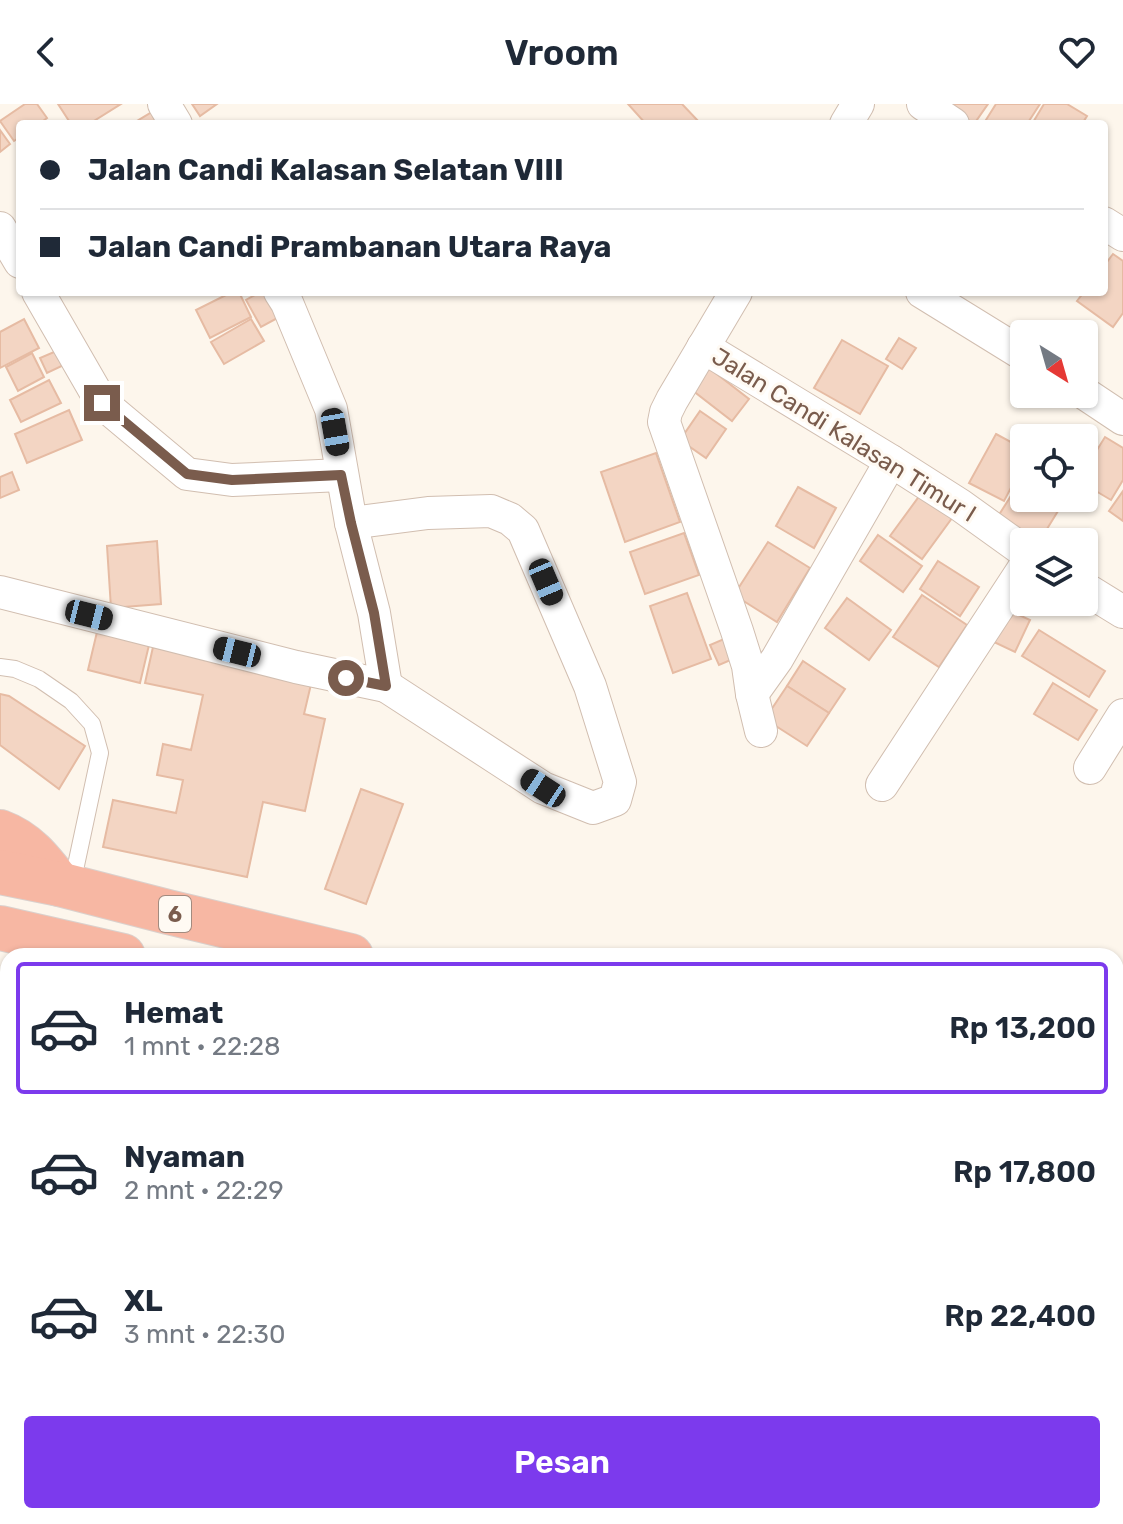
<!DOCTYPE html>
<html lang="id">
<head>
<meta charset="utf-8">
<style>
  :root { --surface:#fff; --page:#f2f2f3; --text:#1f2937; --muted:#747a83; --line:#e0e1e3; --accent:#7c3aed }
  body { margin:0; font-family:Rubik,sans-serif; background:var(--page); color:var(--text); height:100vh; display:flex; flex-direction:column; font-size:30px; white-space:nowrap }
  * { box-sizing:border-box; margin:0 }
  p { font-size:26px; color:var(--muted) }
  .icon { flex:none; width:44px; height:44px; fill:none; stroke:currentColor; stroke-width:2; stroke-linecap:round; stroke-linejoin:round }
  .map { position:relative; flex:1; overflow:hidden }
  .sheet { position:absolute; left:0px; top:844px; width:1124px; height:576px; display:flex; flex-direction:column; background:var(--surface); border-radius:24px 24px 0 0; box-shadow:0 2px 6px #0004 }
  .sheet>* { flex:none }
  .guide { position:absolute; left:16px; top:16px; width:1092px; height:176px; border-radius:8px; box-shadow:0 2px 6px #0004; display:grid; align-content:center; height:176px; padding:0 24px; background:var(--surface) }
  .needle { width:52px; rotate:143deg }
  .controls { position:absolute; left:1010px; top:216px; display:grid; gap:16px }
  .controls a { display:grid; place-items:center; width:88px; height:88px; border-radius:8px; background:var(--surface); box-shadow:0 2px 6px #0004; font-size:40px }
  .end { position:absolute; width:36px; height:36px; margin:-18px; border:10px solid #7a5c4d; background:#fff; box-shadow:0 0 0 4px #fff }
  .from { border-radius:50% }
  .car { position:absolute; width:24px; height:48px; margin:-24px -12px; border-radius:10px; box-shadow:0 0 6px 2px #0007; background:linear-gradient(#222 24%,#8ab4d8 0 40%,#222 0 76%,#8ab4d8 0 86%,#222 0) }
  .guide b { display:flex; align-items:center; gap:28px; height:76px; font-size:30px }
  .guide b+b { border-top:2px solid var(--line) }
  .guide i { width:20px; height:20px; background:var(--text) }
  ul { padding:14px 0 0; list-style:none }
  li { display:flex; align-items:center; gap:24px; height:132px; margin:0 16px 12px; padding:0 8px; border:4px solid transparent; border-radius:8px }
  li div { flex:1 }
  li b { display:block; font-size:30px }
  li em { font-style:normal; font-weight:600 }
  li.active { border-color:var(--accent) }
  li>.icon { width:72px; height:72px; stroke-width:1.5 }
  .primary-button { display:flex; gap:16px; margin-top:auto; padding:16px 24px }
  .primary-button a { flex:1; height:92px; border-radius:8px; background:var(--accent); color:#fff; font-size:32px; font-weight:600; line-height:92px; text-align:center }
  header { display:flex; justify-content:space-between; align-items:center; height:104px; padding:0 24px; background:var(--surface); font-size:36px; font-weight:600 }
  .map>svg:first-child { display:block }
  .building { fill:#f3d5c3; stroke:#e6bba3; stroke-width:2 }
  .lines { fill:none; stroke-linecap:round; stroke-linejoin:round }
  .service-casing { stroke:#d1beb0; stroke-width:18 }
  .minor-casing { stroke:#d1beb0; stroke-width:34 }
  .motorway-casing { stroke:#dad1cd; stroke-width:46 }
  .service { stroke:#fff; stroke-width:16 }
  .minor { stroke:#fff; stroke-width:32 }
  .motorway { stroke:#f7b7a3; stroke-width:44 }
  .route { stroke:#7a5c4d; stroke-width:10 }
  .labels { text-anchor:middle; stroke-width:6; stroke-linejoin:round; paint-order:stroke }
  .shield { fill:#fffaf3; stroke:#a28b7f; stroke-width:2 }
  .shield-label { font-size:22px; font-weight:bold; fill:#7a5c4d }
  .street-label { font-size:24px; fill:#7a5c4d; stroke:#fffaf3 }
</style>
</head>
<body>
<header><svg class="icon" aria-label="back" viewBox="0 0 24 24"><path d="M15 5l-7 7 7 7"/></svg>Vroom<svg class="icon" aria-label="heart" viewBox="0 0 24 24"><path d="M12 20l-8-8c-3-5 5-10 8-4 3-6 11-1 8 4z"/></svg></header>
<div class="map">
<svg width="1123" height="1420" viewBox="0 0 1123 1420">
  <rect width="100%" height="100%" fill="#fdf6ec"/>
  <g class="building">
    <path d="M25 0H37L47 14 39 20H20V33L14 37 0 17Z"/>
    <path d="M58 0H121L89 20H71Z"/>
    <path d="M192 0H217L200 12Z"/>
    <path d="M628 0H682L701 20H646Z"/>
    <path d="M945 0H988L974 20Z"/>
    <path d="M996 0H1040L1027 20H986L984 19Z"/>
    <path d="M1044 0H1067L1087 12 1082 20H1032Z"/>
    <path d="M152 8 159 20H132Z"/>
    <path d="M0 26 10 40 0 48Z"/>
    <path d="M1113 150 1123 157V209L1113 223 1077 197 1084 188H1104V162Z"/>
    <path d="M232 188H239L251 213 210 234 196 206Z"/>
    <path d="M260 188H271L283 211 261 223 246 196Z"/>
    <path d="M24 215 39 244 0 264V228Z"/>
    <path d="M251 215 264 237 224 260 211 238Z"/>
    <path d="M899 234 916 244 902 265 886 255Z"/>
    <path d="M842 236 888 262 860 310 814 284Z"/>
    <path d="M61 245 68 259 47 269 40 254Z"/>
    <path d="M32 249 44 273 18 287 6 263Z"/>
    <path d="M709 264 749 295 732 317 692 286Z"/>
    <path d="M49 276 61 299 21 318 10 296Z"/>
    <path d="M69 306 82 336 27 359 15 330Z"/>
    <path d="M700 307 726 325 706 354 680 336Z"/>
    <path d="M996 330 1024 345V359L1004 397 969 379Z"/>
    <path d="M1105 333 1123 344V376L1111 396 1084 380V367Z"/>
    <path d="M656 349 680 418 625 438 601 368Z"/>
    <path d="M12 368 19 386 0 394V373Z"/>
    <path d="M1024 371V394H1066L1039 438 997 414Z"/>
    <path d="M798 383 836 404 814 444 776 422Z"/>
    <path d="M923 387 955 410 922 455 890 432Z"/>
    <path d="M1123 387V417L1109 407Z"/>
    <path d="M684 429 699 471 645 490 630 448Z"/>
    <path d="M878 431 922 462 903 488 860 457Z"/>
    <path d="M157 437 161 500 111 504 107 442Z"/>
    <path d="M768 438 810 464 777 518 734 491Z"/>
    <path d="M938 457 979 483 960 512 920 485Z"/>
    <path d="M687 489 711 555 673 569 650 502Z"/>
    <path d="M922 491 967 521 939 563 893 533Z"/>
    <path d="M847 494 891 526 869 556 825 524Z"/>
    <path d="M1010 507 1030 516 1015 548 994 538Z"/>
    <path d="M1039 526 1105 567 1089 593 1022 552Z"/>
    <path d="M97 528 149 541 140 579 88 566Z"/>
    <path d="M724 535 733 555 719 561 710 541Z"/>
    <path d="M153 543 312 576 304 610 325 615 305 707 263 698 247 773 103 743 113 696 176 709 183 676 157 671 163 640 191 646 203 591 145 579Z"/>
    <path d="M803 557 845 585 829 609 787 582Z"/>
    <path d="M1053 579 1097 606 1078 636 1034 610Z"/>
    <path d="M787 582 829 609 807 642 765 615Z"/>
    <path d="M0 590 9 592 85 642 59 685 0 641Z"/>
    <path d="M361 685 403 700 366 800 325 785Z"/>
    <path d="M8 1164V1194L0 1183V1170Z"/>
    <path d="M1123 1282V1317H1121L1116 1299V1284Z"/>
    <path d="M8 1288V1334L0 1316V1292Z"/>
    <path d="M1116 1336 1123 1355V1408L1116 1410Z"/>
    <path d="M188 1412H241L243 1418 236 1420H191Z"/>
    <path d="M494 1412H514L518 1420H477Z"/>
    <path d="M516 1412H535L538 1420H519Z"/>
    <path d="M537 1412H577L581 1420H540Z"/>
    <path d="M583 1412H619L620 1420H584Z"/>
    <path d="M652 1412H718V1420H653Z"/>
    <path d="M1021 1412H1065L1067 1420H1024Z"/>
    <path d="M1069 1412H1105L1107 1420H1072Z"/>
  </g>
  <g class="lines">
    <g class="service-casing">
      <path id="service" d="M0 563 15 565 39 575 71 597 92 620 100 649 72 780"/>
    </g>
    <g class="minor-casing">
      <g id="minor">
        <path d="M164 0 176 20"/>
        <path d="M923 0 953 20"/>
        <path d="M846 20 858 0"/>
        <path d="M1104 119 1123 131"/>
        <path d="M0 124 20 158"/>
        <path d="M38 188 102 299 187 370 232 376 341 371"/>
        <path d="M736 188 672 296 666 308 664 318 737 527 748 562 752 590 777 555 891 357"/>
        <path d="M922 188 1024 251"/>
        <path d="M703 243 891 357 960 401 1024 447"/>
        <path d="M1084 289 1123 315"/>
        <path d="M351 419 428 409 491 407 510 415 523 426 590 582 620 678 615 696 593 704 543 684 386 582"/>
        <path d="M1084 484 1123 508"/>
        <path d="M0 488 296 563 386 582 374 509 351 419 331 305 287 199 280 188"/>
        <path d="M752 590 761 627"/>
        <path d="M1090 664 1123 611"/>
        <path d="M882 681 1024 464"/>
        <path d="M0 1134 8 1135"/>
        <path d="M1116 1272 1123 1270"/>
        <path d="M0 1356 8 1369"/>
        <path d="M37 1412 42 1420"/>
        <path d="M419 1420 442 1412"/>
      </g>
    </g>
    <g class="motorway-casing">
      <g id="motorway">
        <path d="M0 728C27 738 42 758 59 780"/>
        <path d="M0 768 59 780 168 808 351 852"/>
        <path d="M0 824 123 852"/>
        <path d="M0 935 8 936"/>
        <path d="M1116 972 1123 971"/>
        <path d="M1116 1023 1123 1022"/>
        <path d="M0 1081 8 1083"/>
      </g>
    </g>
    <use href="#service" class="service"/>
    <use href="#minor" class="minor"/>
    <use href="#motorway" class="motorway"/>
  </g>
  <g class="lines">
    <path class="route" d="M102 299 187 370 232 376 341 371 351 419 374 509 386 582 346 574"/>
  </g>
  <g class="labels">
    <rect class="shield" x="159" y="792" width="32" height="36" rx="6"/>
    <g class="shield-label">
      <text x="175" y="818">6</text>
    </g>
    <g class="street-label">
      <text transform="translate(844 331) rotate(32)" y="8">Jalan Candi Kalasan Timur I</text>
    </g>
  </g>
</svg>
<div class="controls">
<a><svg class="needle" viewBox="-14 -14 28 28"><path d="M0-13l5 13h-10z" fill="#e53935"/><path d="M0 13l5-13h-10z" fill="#747a83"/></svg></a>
<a><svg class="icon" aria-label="locate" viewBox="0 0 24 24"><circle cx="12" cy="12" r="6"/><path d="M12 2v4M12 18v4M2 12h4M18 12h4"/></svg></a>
<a><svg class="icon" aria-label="layers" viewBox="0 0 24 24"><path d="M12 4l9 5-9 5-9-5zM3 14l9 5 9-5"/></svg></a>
</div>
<i class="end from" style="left:346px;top:574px"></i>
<i class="end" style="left:102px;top:299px"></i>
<i class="car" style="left:335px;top:328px;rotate:170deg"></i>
<i class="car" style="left:546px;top:478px;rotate:157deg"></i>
<i class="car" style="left:89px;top:511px;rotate:104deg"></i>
<i class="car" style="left:237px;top:548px;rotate:284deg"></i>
<i class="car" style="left:543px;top:684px;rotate:303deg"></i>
<div class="guide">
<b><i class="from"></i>Jalan Candi Kalasan Selatan VIII</b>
<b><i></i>Jalan Candi Prambanan Utara Raya</b>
</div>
<section class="sheet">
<ul>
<li class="active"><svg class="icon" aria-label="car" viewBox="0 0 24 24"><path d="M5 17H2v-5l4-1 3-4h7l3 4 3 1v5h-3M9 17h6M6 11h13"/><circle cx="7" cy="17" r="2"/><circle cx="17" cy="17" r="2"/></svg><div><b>Hemat</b><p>1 mnt · 22:28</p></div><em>Rp 13,200</em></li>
<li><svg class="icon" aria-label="car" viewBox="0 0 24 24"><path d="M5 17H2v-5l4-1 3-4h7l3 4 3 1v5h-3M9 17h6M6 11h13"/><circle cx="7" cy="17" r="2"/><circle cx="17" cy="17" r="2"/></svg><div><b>Nyaman</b><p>2 mnt · 22:29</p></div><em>Rp 17,800</em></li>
<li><svg class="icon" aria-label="car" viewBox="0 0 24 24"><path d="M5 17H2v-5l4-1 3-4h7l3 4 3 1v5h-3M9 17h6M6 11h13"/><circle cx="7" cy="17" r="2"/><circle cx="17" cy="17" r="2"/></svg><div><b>XL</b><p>3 mnt · 22:30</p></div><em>Rp 22,400</em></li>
</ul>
<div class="primary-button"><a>Pesan</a></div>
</section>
</div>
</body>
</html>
